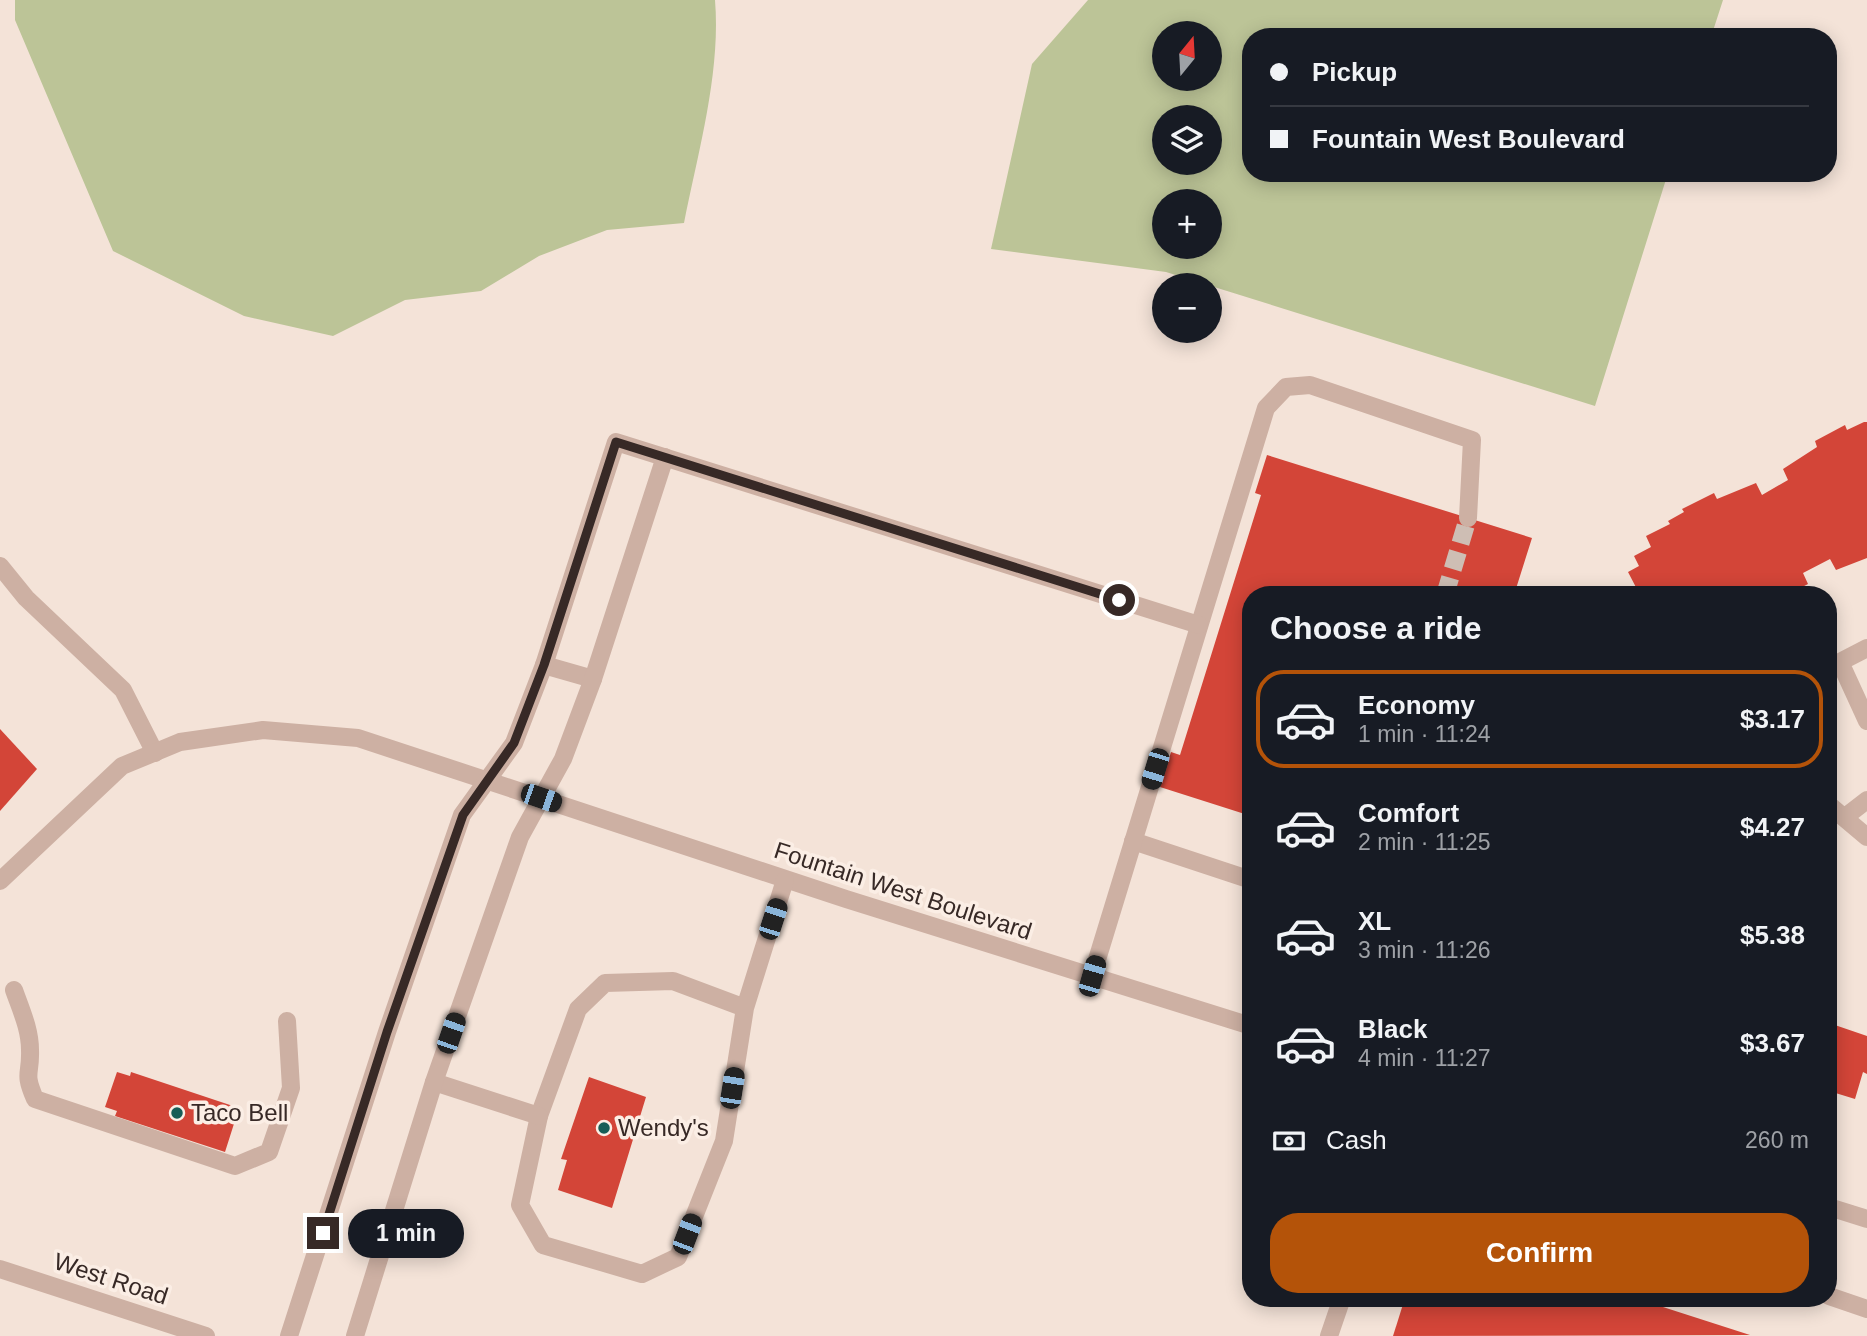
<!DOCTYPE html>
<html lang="en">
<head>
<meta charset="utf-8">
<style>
  :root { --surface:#171b24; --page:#242831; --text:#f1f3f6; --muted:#9ea1a6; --line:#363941; --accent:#b45309 }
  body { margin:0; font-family:Helvetica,sans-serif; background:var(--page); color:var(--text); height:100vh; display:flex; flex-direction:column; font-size:26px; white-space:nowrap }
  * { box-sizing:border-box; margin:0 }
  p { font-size:23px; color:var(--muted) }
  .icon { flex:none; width:38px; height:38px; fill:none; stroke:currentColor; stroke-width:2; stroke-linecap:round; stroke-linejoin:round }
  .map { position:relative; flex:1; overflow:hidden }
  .drawer { position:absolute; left:1242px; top:586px; width:595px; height:721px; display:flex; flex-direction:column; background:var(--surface); border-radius:28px; box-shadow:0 4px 18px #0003 }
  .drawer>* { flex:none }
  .top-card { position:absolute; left:1242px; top:28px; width:595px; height:154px; border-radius:28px; box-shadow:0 4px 18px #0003; display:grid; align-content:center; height:154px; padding:0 28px; background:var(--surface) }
  .needle { width:46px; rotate:18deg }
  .fabs { position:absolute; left:1152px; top:21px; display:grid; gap:14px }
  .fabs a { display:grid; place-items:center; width:70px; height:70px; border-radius:50%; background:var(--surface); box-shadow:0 4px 18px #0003; font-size:35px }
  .end { position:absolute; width:32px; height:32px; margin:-16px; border:9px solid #372926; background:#fff; box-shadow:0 0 0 4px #fff }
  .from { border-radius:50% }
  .bubble { position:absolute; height:49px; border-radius:24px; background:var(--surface); box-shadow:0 4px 18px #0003; font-size:23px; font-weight:600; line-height:49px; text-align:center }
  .car { position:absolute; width:21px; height:42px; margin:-21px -10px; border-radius:9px; box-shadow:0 0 5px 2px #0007; background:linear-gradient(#222 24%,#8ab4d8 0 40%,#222 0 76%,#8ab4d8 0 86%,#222 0) }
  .top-card b { display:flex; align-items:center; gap:24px; height:66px; font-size:26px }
  .top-card b+b { border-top:2px solid var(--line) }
  .top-card i { width:18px; height:18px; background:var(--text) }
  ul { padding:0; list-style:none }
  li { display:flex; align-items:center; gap:21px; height:98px; margin:0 14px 10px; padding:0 14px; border:4px solid transparent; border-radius:28px }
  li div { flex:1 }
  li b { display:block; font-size:26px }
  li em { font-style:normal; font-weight:600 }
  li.on { border-color:var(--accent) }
  li>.icon { width:63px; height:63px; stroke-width:1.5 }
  h2 { padding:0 28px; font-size:32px; line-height:84px }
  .pay { display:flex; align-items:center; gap:18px; height:77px; padding:0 28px; font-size:26px }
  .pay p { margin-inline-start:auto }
  .primary-button { display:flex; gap:14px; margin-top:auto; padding:14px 28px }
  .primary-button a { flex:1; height:80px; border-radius:28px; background:var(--accent); color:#fff; font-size:28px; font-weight:600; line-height:80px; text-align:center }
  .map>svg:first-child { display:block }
  .green { fill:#bcc497; fill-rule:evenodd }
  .building { fill:#d34538 }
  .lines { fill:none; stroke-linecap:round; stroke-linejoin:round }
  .minor-tunnel { stroke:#cebeb4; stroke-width:18; stroke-dasharray:18 9; stroke-linecap:butt }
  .minor { stroke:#cdb0a3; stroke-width:18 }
  .route { stroke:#372926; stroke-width:9 }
  .poi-dot { fill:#175d57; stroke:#fbeee5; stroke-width:2.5 }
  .labels { text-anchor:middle; stroke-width:7; stroke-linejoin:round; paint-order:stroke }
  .street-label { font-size:24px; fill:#372926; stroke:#fbeee5 }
  .poi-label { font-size:24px; fill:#372926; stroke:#fbeee5; text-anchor:start }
</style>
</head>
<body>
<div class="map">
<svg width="1867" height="1336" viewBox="0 0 1867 1336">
  <rect width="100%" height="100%" fill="#f4e3d8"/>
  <g class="green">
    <path d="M15 0H715C721 73 698 152 684 223L607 230 539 256 481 291 405 300 333 336 244 316 113 251 15 20Z"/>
    <path d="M1088 0H1723L1711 37H1251V173H1668L1595 406 1166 272 991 249 1032 64ZM1164 33H1209V79H1164ZM1164 117H1209V163H1164ZM1164 201H1209V247H1164Z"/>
  </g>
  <g class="building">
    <path d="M1864 422H1867V558L1836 570 1830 559 1803 573 1808 584 1787 595H1640L1628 572 1639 566 1634 556 1651 547 1646 536 1670 524 1668 521 1684 512 1682 509 1714 493 1717 499 1756 483 1762 495 1788 480 1783 469 1817 447 1815 441 1845 425 1847 430Z"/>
    <path d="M1267 455 1532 538 1514 595H1251V816L1160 787 1171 752 1180 755 1261 495 1255 493Z"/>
    <path d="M0 729 37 769 0 811Z"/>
    <path d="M1829 1023 1867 1036V1074L1863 1072 1855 1099 1829 1091Z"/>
    <path d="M117 1072 130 1076 131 1072 239 1108 225 1152 115 1116 117 1111 105 1107Z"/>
    <path d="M589 1077 646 1097 612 1208 558 1190 567 1160 561 1159Z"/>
    <path d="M1405 1298H1635L1750 1335 1393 1336Z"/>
  </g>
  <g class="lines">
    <path class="minor-tunnel" d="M1445 595 1468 518"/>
    <g class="minor">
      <path d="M0 566 26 598 123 690 155 753"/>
      <path d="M1867 648 1840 662 1867 721"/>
      <path d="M544 665 593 679"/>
      <path d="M1829 805 1867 837"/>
      <path d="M1845 817 1867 800"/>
      <path d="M1133 841 1251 880"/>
      <path d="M0 881 122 766 180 742 263 730 358 738 846 899 1251 1026"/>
      <path d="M1092 976 1266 408 1286 387 1310 385 1472 440 1468 518"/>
      <path d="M14 990C21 1010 30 1029 30 1050 31 1076 23 1071 35 1099L235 1166 269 1152 291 1088 287 1021"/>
      <path d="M745 1008 673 981 605 983 578 1009 539 1116 520 1205 543 1245 642 1274 678 1257 724 1141 745 1008 785 880"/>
      <path d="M434 1082 539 1116"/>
      <path d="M1829 1207 1867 1219"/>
      <path d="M0 1269 206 1336"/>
      <path d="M1829 1296 1867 1309"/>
      <path d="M289 1336 387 1032 462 815 514 743 544 665 616 442 1199 625"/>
      <path d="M355 1336 434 1082 520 837 563 759 593 679 665 457"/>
      <path d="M1329 1336 1342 1298"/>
    </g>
  </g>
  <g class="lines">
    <path class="route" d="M323 1233 387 1032 463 815 514 743 544 665 616 442 1119 600"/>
  </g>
  <g class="poi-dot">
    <circle cx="177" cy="1113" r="7"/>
    <circle cx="604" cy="1128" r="7"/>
  </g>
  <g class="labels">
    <g class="street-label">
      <text transform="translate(903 891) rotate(18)" y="8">Fountain West Boulevard</text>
      <text transform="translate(111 1279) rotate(18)" y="8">West Road</text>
    </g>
    <g class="poi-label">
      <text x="191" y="1121">Taco Bell</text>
      <text x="618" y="1136">Wendy's</text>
    </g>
  </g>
</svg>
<div class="fabs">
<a><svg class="needle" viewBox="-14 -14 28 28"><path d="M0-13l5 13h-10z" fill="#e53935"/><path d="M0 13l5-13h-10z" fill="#9ea1a6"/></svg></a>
<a><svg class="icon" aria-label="layers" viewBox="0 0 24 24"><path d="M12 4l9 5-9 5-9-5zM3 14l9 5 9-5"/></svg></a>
<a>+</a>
<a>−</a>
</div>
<i class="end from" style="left:1119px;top:600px"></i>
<i class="end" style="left:323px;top:1233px"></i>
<div class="bubble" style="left:348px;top:1209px;width:116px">1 min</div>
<i class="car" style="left:1155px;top:769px;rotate:197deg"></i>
<i class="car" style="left:541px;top:798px;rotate:109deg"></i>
<i class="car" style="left:773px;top:919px;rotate:18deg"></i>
<i class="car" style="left:1092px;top:976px;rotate:16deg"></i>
<i class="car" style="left:451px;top:1033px;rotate:19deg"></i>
<i class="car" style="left:732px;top:1088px;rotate:9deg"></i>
<i class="car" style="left:687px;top:1234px;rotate:21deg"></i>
<div class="top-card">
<b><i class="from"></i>Pickup</b>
<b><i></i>Fountain West Boulevard</b>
</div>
<section class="drawer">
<h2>Choose a ride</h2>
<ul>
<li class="on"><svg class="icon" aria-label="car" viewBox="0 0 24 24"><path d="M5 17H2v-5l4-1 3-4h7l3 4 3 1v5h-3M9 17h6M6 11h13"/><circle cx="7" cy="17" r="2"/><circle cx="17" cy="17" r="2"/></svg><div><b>Economy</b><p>1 min · 11:24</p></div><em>$3.17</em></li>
<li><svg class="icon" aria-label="car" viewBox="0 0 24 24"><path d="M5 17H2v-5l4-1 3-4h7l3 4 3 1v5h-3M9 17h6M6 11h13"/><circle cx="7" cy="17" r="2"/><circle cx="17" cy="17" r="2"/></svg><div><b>Comfort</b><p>2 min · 11:25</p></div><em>$4.27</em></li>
<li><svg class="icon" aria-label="car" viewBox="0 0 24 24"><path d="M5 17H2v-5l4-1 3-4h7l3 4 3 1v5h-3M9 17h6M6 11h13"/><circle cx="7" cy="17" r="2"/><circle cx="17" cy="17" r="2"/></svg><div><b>XL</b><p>3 min · 11:26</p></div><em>$5.38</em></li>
<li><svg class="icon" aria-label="car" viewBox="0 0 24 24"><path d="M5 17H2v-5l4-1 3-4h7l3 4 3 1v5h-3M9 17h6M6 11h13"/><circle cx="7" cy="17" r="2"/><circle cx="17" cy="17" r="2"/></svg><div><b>Black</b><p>4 min · 11:27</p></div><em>$3.67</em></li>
</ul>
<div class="pay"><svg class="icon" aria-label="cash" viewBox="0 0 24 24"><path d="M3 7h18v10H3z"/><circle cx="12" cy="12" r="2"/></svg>Cash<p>260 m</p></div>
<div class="primary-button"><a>Confirm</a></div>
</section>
</div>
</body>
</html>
